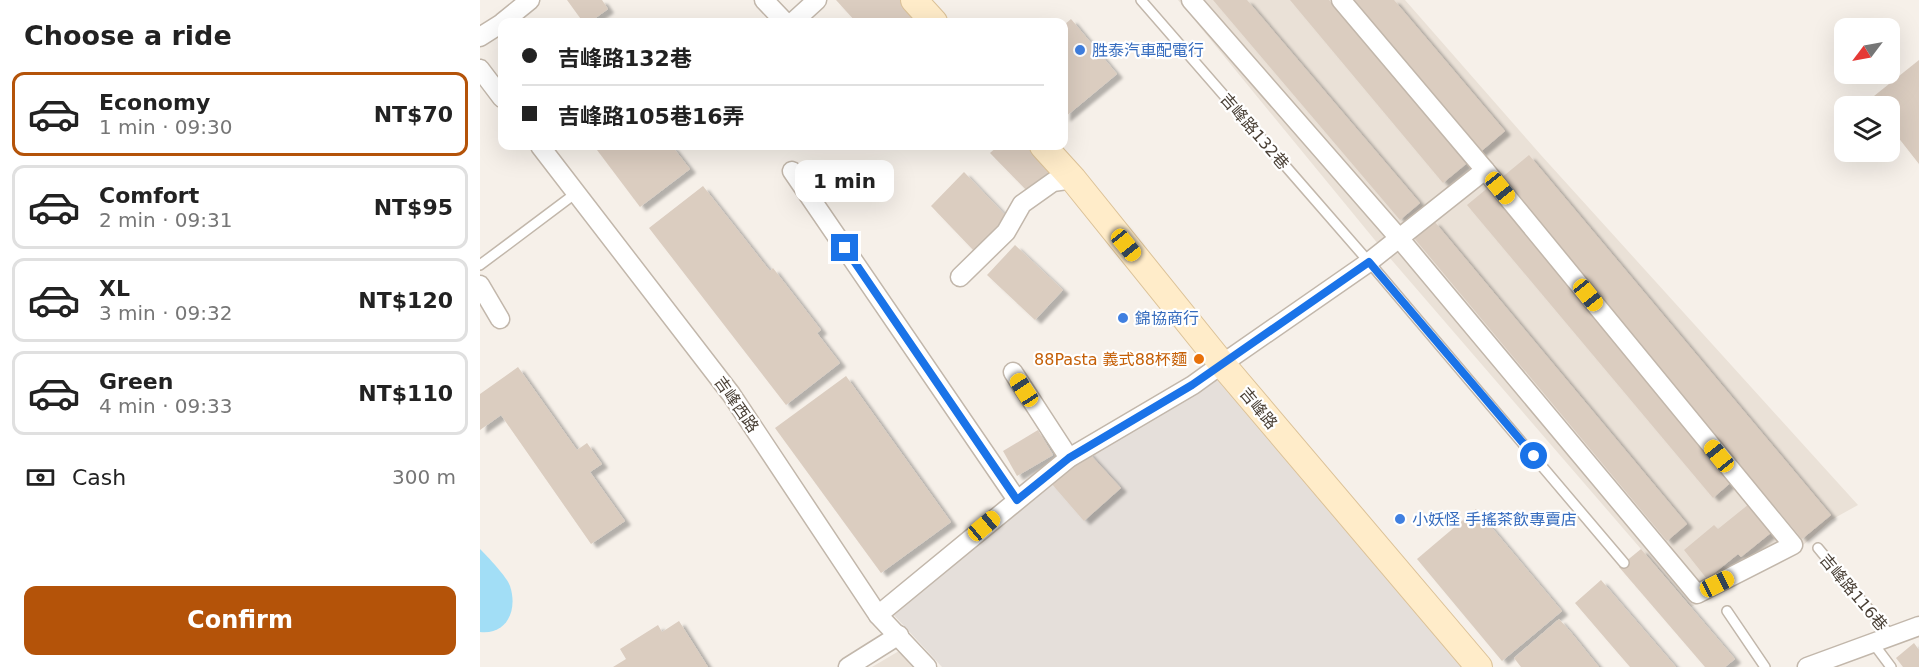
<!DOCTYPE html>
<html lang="en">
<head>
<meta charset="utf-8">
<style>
  :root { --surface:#fff; --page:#f6f6f6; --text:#222; --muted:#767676; --line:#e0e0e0; --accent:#b45309 }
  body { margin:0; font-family:"DejaVu Sans","Noto Sans TC",sans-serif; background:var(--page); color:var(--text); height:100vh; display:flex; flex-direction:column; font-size:22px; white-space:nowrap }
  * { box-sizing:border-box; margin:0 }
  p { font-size:20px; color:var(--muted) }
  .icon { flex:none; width:33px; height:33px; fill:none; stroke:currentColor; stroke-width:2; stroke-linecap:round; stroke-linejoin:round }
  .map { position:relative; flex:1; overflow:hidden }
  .details { display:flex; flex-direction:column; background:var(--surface); width:480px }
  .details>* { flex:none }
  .guide { position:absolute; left:18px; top:18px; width:570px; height:132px; border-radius:12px; box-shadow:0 6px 24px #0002; display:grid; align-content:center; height:132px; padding:0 24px; background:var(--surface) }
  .needle { width:39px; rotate:238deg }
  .buttons { position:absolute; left:1354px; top:18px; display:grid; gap:12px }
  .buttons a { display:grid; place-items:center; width:66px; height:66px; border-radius:12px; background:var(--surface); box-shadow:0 6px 24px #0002; font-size:30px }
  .end { position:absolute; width:27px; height:27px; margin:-14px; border:8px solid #1a73e8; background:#fff; box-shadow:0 0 0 3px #fff }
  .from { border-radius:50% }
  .bubble { position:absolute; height:42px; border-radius:12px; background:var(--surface); box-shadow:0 6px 24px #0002; font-size:20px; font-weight:800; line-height:42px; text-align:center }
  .car { position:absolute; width:18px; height:36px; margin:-18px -9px; border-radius:8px; box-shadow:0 0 4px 2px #0007; background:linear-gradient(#f5c518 24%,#345 0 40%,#f5c518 0 76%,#345 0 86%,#f5c518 0) }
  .guide b { display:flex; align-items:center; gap:21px; height:57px; font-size:22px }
  .guide b+b { border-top:2px solid var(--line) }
  .guide i { width:15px; height:15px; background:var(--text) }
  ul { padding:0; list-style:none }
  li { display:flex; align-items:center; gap:18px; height:84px; margin:0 12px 9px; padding:0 12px; border:3px solid var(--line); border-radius:12px }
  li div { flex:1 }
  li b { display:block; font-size:22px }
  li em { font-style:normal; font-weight:800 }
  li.active { border-color:var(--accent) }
  li>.icon { width:54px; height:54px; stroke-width:1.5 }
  h2 { padding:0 24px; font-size:27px; line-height:72px }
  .pay { display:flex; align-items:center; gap:15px; height:66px; padding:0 24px; font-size:22px }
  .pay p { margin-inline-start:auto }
  .action { display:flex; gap:12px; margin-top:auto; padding:12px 24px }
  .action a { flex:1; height:69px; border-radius:12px; background:var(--accent); color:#fff; font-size:24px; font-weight:800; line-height:69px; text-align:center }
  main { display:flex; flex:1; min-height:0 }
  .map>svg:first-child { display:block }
  .residential { fill:#eae1d7 }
  .industrial { fill:#e5dfda }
  .water { fill:#a2def6 }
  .building { fill:#dbcdc0; filter:url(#shadow) }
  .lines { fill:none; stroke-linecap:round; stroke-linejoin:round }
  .lane-casing { stroke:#c2b7ab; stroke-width:12 }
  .street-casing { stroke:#c2b7ab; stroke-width:21 }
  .secondary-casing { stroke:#dcc298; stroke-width:28 }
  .lane { stroke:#fff; stroke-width:9 }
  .street { stroke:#fff; stroke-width:18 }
  .secondary { stroke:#ffecc9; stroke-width:26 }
  .route { stroke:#1a73e8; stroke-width:8 }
  .shop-dot { fill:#3f7fe0; stroke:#fff; stroke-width:2 }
  .food-dot { fill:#e8710a; stroke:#fff; stroke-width:2 }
  .labels { text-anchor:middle; stroke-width:4.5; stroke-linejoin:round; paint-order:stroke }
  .shop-label { font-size:16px; fill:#366cbe; stroke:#fff; text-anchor:start }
  .street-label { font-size:16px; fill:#4a4036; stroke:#fff }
  .food-label { font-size:16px; fill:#c56008; stroke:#fff; text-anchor:end }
</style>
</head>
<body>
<main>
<section class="details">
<h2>Choose a ride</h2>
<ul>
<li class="active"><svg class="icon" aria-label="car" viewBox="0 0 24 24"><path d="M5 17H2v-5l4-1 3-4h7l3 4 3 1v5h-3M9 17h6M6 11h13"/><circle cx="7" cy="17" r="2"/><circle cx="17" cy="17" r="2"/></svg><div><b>Economy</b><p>1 min · 09:30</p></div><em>NT$70</em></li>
<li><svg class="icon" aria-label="car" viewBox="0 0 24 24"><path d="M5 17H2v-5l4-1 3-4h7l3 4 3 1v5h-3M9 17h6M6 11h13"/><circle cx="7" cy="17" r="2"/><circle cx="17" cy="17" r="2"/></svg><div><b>Comfort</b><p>2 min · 09:31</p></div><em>NT$95</em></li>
<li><svg class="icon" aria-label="car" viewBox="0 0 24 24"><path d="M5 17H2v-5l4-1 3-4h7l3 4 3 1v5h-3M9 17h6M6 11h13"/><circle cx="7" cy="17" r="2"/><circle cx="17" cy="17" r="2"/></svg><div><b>XL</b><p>3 min · 09:32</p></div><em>NT$120</em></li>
<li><svg class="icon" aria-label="car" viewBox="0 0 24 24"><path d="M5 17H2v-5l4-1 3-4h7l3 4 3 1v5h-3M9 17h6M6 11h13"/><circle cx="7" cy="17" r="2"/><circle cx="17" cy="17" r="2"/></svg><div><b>Green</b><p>4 min · 09:33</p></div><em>NT$110</em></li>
</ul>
<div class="pay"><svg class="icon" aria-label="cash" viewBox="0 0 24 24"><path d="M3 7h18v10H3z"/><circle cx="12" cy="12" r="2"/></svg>Cash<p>300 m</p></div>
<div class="action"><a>Confirm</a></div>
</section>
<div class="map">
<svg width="1439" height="667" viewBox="0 0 1439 667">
  <defs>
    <filter id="shadow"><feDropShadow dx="6" dy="4" stdDeviation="1.5" flood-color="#0004"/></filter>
  </defs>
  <rect width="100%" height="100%" fill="#f6f0e9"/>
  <g class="residential">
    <path d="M698 0H925L1060 154 1378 505 1351 520 1320 548 1211 607 903 250Z"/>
    <path d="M419 651 434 667H392Z"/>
  </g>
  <path class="industrial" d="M738 376 983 667H462L411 612 537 500Z"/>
  <path class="water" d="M0 549C7 556 27 577 30 586 38 610 27 635 0 632Z"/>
  <g class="building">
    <path d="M87 0H122L128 9 110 22H103Z"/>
    <path d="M356 0H423L435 15 427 22H376Z"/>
    <path d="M733 0H767L940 203 920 220Z"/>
    <path d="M810 0H849L986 164 963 183Z"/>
    <path d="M869 0H914L1025 131 998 154Z"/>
    <path d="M591 19 637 74 584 118V25Z"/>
    <path d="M1439 60V164L1410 127V106H1394L1389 100Z"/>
    <path d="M114 146H192L210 169 160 207Z"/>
    <path d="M518 146H546L573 171 550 194 510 153Z"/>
    <path d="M1049 155 1351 515 1322 539 1020 179Z"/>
    <path d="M484 172 529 219 495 252 451 206Z"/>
    <path d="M223 186 290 271 293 268 341 330 337 333 360 363 306 405 169 228Z"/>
    <path d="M1010 186 1256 478 1233 498 987 205Z"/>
    <path d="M954 221 1207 524 1187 541 934 238Z"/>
    <path d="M535 245 583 290 555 320 507 275Z"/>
    <path d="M38 367 97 450 107 443 122 464 110 472 145 521 111 544 21 415 0 430V394Z"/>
    <path d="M366 376 471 522 401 573 295 428Z"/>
    <path d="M558 430 573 455 537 476 523 451Z"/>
    <path d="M607 451 641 488 604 521 571 483Z"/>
    <path d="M1269 504 1292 532 1261 557 1258 554 1227 579 1204 550 1234 525 1238 529Z"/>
    <path d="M996 509 1082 611 1022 661 937 559Z"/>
    <path d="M1161 549 1255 659 1245 667H1225L1139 567Z"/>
    <path d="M1121 580 1145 608 1196 667H1150L1131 645 1095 603Z"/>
    <path d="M1079 619 1089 630 1119 667H1041L1034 658Z"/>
    <path d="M199 621 228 667H133L146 659 140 649 178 625 182 632Z"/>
    <path d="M1434 643 1439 650V667H1423L1416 658Z"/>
  </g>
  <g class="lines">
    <g class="lane-casing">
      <g id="lane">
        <path d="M661 0 889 262 1144 563"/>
        <path d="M0 265 96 193"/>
        <path d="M1338 548 1411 636"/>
        <path d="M1247 611 1285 667"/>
        <path d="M1393 643 1411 667"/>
      </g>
    </g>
    <g class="street-casing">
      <g id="street">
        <path d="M284 0 305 22"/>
        <path d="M711 0 919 238 1217 594 1313 545 1005 170 861 0"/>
        <path d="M23 22 50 0"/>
        <path d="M313 22 337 0"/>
        <path d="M0 37 22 23"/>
        <path d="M0 69 22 98"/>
        <path d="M60 146 251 394 398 615 447 667"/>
        <path d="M312 171 537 500"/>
        <path d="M480 277 526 232 542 204 573 182 593 179"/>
        <path d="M0 285 20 319"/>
        <path d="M533 372 589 458"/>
        <path d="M398 615 589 458 713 385 742 364 889 262 1005 170"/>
        <path d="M368 667 419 635"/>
        <path d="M1327 667 1439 626"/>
      </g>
    </g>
    <g class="secondary-casing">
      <g id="secondary">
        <path d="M434 0 454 22"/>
        <path d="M563 146 593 179 742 364 999 667"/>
      </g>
    </g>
    <use href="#lane" class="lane"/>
    <use href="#street" class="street"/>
    <use href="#secondary" class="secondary"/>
  </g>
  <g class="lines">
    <path class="route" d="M365 248 537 500 589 458 712 385 889 262 1054 456"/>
  </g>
  <g class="shop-dot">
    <circle cx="600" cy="50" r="6"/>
    <circle cx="643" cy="318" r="6"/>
    <circle cx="920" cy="519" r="6"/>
  </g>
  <circle class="food-dot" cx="719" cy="359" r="6"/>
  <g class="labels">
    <g class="shop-label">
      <text x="612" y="56">胜泰汽車配電行</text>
      <text x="655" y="324">錦協商行</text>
      <text x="932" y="525">小妖怪 手搖茶飲專賣店</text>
    </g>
    <g class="street-label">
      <text transform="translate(775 131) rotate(49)" y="6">吉峰路132巷</text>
      <text transform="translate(257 404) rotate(55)" y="6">吉峰西路</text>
      <text transform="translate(779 408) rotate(50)" y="6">吉峰路</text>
      <text transform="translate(1374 592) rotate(50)" y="6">吉峰路116巷</text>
    </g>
    <g class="food-label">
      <text x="707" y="365">88Pasta 義式88杯麵</text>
    </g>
  </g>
</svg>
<div class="buttons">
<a><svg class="needle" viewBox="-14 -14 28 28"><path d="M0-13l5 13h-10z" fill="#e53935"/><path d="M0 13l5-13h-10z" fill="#767676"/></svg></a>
<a><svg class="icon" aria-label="layers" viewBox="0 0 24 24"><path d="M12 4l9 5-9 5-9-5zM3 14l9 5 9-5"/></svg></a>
</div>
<i class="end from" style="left:1054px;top:456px"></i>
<i class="end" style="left:365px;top:248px"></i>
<div class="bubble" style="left:315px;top:160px;width:99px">1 min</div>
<i class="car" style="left:1020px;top:188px;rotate:141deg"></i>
<i class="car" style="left:646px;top:245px;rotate:141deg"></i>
<i class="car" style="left:1108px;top:295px;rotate:141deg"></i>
<i class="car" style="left:544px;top:390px;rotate:327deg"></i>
<i class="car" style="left:1239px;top:456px;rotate:321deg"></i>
<i class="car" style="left:504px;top:526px;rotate:50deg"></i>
<i class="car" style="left:1237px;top:584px;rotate:63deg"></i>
<div class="guide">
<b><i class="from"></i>吉峰路132巷</b>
<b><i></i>吉峰路105巷16弄</b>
</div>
</div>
</main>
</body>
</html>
